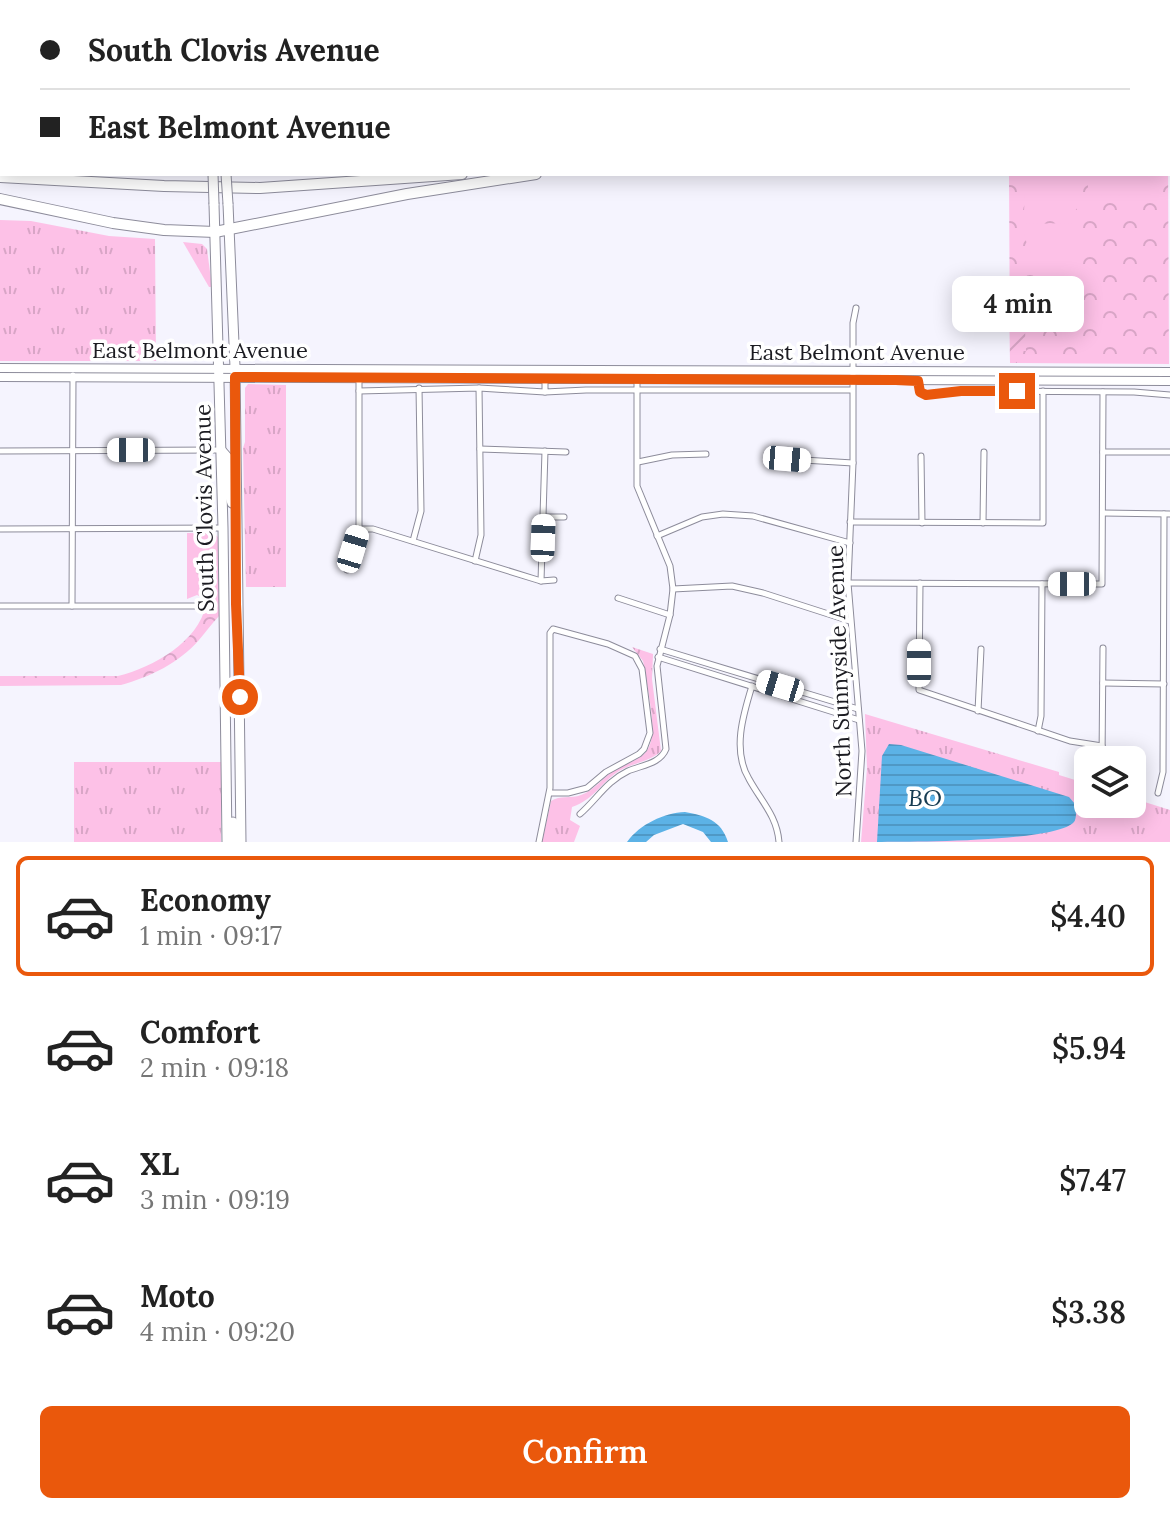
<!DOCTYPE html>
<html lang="en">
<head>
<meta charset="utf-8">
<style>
  :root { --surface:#fff; --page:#f2f2f2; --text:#222; --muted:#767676; --line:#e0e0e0; --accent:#ea580c }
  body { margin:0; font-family:Lora,serif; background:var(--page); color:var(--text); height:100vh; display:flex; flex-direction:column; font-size:30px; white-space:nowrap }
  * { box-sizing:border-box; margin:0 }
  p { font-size:26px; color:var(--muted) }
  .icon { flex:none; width:44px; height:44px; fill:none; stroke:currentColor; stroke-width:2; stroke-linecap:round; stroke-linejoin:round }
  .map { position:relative; height:842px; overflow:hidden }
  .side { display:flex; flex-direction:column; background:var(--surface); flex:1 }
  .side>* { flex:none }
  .banner { position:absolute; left:0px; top:0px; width:1170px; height:176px; box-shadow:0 4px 20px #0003; display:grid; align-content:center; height:176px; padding:0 40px; background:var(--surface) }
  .controls { position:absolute; left:1074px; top:746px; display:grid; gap:16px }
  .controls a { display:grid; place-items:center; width:72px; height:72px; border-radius:12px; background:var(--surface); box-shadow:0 4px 20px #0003; font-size:40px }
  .end { position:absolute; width:36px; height:36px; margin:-18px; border:10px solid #ea580c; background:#fff; box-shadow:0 0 0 4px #fff }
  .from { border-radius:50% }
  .bubble { position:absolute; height:56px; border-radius:12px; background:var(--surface); box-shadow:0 4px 20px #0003; font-size:26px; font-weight:600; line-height:56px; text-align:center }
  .car { position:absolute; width:24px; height:48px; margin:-24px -12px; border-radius:10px; box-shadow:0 0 6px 2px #0007; background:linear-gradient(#fff 24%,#345 0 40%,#fff 0 76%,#345 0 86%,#fff 0) }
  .banner b { display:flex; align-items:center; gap:28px; height:76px; font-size:30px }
  .banner b+b { border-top:2px solid var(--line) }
  .banner i { width:20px; height:20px; background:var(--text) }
  ul { padding:14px 0 0; list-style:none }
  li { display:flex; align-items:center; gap:24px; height:120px; margin:0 16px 12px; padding:0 24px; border:4px solid transparent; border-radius:12px }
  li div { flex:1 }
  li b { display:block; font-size:30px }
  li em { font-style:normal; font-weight:600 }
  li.on { border-color:var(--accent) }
  li>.icon { width:72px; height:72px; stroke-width:1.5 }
  .cta { display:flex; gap:16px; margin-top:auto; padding:16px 40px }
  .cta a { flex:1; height:92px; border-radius:12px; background:var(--accent); color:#fff; font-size:32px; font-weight:600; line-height:92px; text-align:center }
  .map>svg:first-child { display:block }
  .grass { fill:url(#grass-tufts) }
  .forest { fill:url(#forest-crowns) }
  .garden { fill:url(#garden-furrows) }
  .pitch { fill:#fdc1e7 }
  .water { fill:url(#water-rules) }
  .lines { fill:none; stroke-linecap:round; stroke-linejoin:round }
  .street-casing { stroke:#8d8c9b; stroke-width:7 }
  .secondary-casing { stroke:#8d8c9b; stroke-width:10 }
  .primary-casing { stroke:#8d8c9b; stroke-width:11 }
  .highway-casing { stroke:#8d8c9b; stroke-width:12 }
  .street { stroke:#fff; stroke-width:5 }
  .secondary { stroke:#fff; stroke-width:8 }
  .primary { stroke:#fff; stroke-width:9 }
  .highway { stroke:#fff; stroke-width:10 }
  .rail { stroke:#53535a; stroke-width:2; stroke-dasharray:12 6; stroke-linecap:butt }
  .primary-bridge-casing { stroke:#8d8c9b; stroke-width:11; stroke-linecap:butt }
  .primary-bridge { stroke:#fff; stroke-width:9 }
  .route { stroke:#ea580c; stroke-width:10 }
  .labels { text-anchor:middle; stroke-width:7; stroke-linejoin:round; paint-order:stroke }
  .street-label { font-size:22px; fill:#1b1b21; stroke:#fff }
  .water-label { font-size:24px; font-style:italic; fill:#173c52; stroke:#fff }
</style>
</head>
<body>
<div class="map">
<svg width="1170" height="842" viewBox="0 0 1170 842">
  <defs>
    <pattern id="grass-tufts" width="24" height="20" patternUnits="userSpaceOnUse" patternTransform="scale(2)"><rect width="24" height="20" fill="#fdc1e7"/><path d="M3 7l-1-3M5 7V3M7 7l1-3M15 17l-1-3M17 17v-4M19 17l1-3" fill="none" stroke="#d8a5c6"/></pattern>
    <pattern id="forest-crowns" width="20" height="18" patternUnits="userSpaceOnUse" patternTransform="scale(2)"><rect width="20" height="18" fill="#fdc1e7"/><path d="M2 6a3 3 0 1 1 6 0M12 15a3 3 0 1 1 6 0" fill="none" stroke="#d8a5c6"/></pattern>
    <pattern id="garden-furrows" width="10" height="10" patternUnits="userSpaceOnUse" patternTransform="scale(2)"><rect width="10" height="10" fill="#fdc1e7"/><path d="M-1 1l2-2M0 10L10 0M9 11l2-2" fill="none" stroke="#d8a5c6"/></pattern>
    <pattern id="water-rules" width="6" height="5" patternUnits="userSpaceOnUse" patternTransform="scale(2)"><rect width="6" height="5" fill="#5cb2e6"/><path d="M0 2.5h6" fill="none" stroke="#4f98c5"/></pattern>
  </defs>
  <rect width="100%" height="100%" fill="#f5f4fe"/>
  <g class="grass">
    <path d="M0 220 31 221 109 236 155 239 156 361H0Z"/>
    <path d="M183 242 202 244 207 249 212 287H209Z"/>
    <path d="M248 384 286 385V587H246L243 448 245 442V388Z"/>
    <path d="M187 533H213L218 537 219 604 206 605 203 598 197 595 187 599Z"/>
    <path d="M632 647 653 654 652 679 661 751C650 762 632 763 619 771 599 784 595 799 572 807L570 820 580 826 574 842H542L551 801C560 795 571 799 581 795 594 791 604 776 616 769 625 764 636 761 644 754 661 739 647 692 645 670L643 661Z"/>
    <path d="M865 714 1059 772V775L1088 784V804H1132V798L1170 810V842H861L867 768Z"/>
    <rect x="74" y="762" width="147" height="80"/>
  </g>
  <g class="forest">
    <path d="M1168 149 1169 364 1010 363 1009 174H1168Z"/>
    <path d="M219 604 220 615C212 623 206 632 199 640 179 663 150 677 121 685L0 686V676H118C154 667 198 642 206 605Z"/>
  </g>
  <path class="garden" d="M1009 278 1067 279V316H1039V322L1030 323 1025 330 1026 351H1017V363H1010Z"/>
  <g class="pitch">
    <path d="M1035 174H1078V207L1075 211H1024L1025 195Z"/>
    <path d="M1088 174H1159V197L1088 195Z"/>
    <path d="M1074 223 1077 227V277C1044 276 1024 257 1024 224Z"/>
  </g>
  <g class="water">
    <path d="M889 744 901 745 1069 797 1075 804C1076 810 1077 817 1074 822 1057 842 911 842 877 842L882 756Z"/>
    <path d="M685 812C706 816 721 820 728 842H711L703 832 683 824 654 835 646 842H627C640 824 664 813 685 812Z"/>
  </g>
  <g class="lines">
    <g class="street-casing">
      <g id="street">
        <path d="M850 0V2"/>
        <path d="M545 378V392L586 390H852"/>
        <path d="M918 381 920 392 926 395 961 391 1134 392 1170 395"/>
        <path d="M359 391 479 388 545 392"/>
        <path d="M480 449 566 452"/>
        <path d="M0 451 221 450"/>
        <path d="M1103 452H1170"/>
        <path d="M921 456 922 523"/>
        <path d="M787 459 853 463"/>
        <path d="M638 462 672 455 706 454"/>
        <path d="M1103 513 1170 514"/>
        <path d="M543 517H564"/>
        <path d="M850 522 1043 523V391"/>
        <path d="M983 523 984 452"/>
        <path d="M0 529 223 528"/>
        <path d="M359 529H373L541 581 554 580"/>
        <path d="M657 536 702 517 723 514 753 516 850 543"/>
        <path d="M413 541 421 511 419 388"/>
        <path d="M475 561 481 535 479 388"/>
        <path d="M347 570 359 529V378"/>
        <path d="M541 581 545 451"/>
        <path d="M848 583 1102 584 1103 392"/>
        <path d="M920 583 919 690 1070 741 1102 746"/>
        <path d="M673 589 732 586 763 593 850 621"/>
        <path d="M618 598 670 615"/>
        <path d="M0 606H196"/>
        <path d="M72 606 73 375"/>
        <path d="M660 649 858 709"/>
        <path d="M658 657 859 720"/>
        <path d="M1103 683 1164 684"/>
        <path d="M752 686C743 715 732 751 749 779 761 801 777 816 779 842"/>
        <path d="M978 711 981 649"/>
        <path d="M1038 731 1041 716 1042 584"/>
        <path d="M1102 760 1103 648"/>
        <path d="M1158 793 1163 772 1164 514"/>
        <path d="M580 814C597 799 607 781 628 771 642 765 660 764 666 749L657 666 670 615 673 589 670 566 637 486V379"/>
        <path d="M539 842 550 788V633L553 629 608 644 635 656 642 669 650 733 644 749 639 754 606 772 587 788 568 793H549"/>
        <path d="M856 842 862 751 848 583 853 463V323L856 308"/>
      </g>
    </g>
    <g class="secondary-casing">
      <g id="secondary">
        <path d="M0 368 1170 372"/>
        <path d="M0 377 1170 381"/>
      </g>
    </g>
    <g class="primary-casing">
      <g id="primary">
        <path d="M205 0V2"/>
        <path d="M211 0V2"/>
        <path d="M214 204 223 528 227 842"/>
        <path d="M228 204 235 367 241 842"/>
        <path d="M221 450 228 458V491L232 503"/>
        <path d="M233 822V842"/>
      </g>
    </g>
    <g class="highway-casing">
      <g id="highway">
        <path d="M1168 81H1170"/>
        <path d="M1168 94H1170"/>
        <path d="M1168 117H1170"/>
        <path d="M1168 128H1170"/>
        <path d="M0 143H2"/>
        <path d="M0 154H2"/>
        <path d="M0 177 164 186 260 188 462 174"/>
        <path d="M0 199 113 223 164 230 215 232 407 194 536 174"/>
      </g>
    </g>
    <use href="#street" class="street"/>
    <use href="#secondary" class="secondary"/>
    <use href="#primary" class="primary"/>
    <use href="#highway" class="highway"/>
    <path class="rail" d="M227 0V2"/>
    <g class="primary-bridge-casing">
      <g id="primary-bridge">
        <path d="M213 174 214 204"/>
        <path d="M226 174 228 204"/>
      </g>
    </g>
    <use href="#primary-bridge" class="primary-bridge"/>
  </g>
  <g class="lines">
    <path class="route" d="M240 697 236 604 235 377 896 380 918 381 920 392 926 395 961 391H1017"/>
  </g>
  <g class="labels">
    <g class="street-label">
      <text x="200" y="358">East Belmont Avenue</text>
      <text x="857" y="360">East Belmont Avenue</text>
      <text transform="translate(204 508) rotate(-91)" y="8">South Clovis Avenue</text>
      <text transform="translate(839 671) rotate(-92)" y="8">North Sunnyside Avenue</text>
    </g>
    <g class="water-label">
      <text x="925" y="806">BO</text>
    </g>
  </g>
</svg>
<div class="controls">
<a><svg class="icon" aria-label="layers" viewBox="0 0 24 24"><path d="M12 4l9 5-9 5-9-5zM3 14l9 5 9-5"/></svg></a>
</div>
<i class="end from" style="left:240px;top:697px"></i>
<i class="end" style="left:1017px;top:391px"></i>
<div class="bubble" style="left:952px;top:276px;width:132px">4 min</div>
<i class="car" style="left:131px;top:450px;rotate:270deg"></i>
<i class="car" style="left:787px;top:459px;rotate:95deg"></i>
<i class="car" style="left:543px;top:538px;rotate:2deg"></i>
<i class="car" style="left:353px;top:549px;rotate:17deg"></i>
<i class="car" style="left:1072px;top:584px;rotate:270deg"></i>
<i class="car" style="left:919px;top:663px;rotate:0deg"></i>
<i class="car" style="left:780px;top:686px;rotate:287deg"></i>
<div class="banner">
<b><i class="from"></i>South Clovis Avenue</b>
<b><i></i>East Belmont Avenue</b>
</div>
</div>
<section class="side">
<ul>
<li class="on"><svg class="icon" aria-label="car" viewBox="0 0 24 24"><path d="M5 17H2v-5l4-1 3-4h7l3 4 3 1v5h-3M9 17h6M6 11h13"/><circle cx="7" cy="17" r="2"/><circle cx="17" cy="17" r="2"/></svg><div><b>Economy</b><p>1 min · 09:17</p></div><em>$4.40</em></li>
<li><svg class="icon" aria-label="car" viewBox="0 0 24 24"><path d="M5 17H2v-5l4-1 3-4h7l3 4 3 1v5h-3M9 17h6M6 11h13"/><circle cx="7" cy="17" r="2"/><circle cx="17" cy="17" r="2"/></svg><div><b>Comfort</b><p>2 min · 09:18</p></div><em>$5.94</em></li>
<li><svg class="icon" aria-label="car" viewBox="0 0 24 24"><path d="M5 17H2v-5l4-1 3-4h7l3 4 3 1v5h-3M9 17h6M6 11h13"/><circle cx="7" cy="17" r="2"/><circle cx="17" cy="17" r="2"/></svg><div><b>XL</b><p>3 min · 09:19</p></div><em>$7.47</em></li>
<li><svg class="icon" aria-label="car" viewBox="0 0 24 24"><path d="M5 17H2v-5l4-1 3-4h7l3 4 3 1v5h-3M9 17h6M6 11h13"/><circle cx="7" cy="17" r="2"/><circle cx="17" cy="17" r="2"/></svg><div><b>Moto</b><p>4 min · 09:20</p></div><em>$3.38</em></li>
</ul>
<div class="cta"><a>Confirm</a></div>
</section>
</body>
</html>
